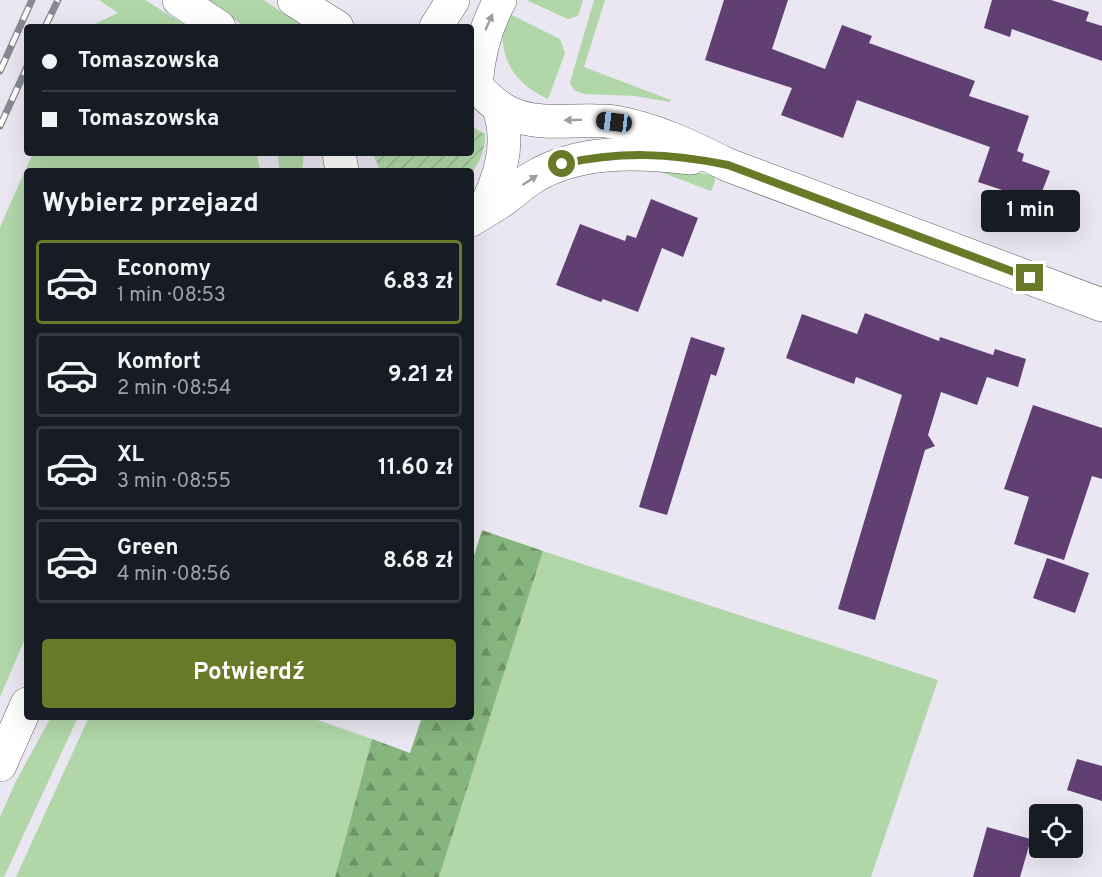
<!DOCTYPE html>
<html lang="pl">
<head>
<meta charset="utf-8">
<style>
  :root { --surface:#171b24; --page:#242831; --text:#f1f3f6; --muted:#9ea1a6; --line:#363941; --accent:#687927 }
  body { margin:0; font-family:Overpass,sans-serif; background:var(--page); color:var(--text); height:100vh; display:flex; flex-direction:column; font-size:22px; white-space:nowrap }
  * { box-sizing:border-box; margin:0 }
  p { font-size:20px; color:var(--muted) }
  .icon { flex:none; width:33px; height:33px; fill:none; stroke:currentColor; stroke-width:2; stroke-linecap:round; stroke-linejoin:round }
  .map { position:relative; flex:1; overflow:hidden }
  .details { position:absolute; left:24px; top:168px; width:450px; height:552px; display:flex; flex-direction:column; background:var(--surface); border-radius:6px; box-shadow:0 6px 24px #0002 }
  .details>* { flex:none }
  .guide { position:absolute; left:24px; top:24px; width:450px; height:132px; border-radius:6px; box-shadow:0 6px 24px #0002; display:grid; align-content:center; height:132px; padding:0 18px; background:var(--surface) }
  .controls { position:absolute; left:1029px; top:804px; display:grid; gap:12px }
  .controls a { display:grid; place-items:center; width:54px; height:54px; border-radius:6px; background:var(--surface); box-shadow:0 6px 24px #0002; font-size:30px }
  .end { position:absolute; width:27px; height:27px; margin:-14px; border:8px solid #687927; background:#fff; box-shadow:0 0 0 3px #fff }
  .from { border-radius:50% }
  .bubble { position:absolute; height:42px; border-radius:6px; background:var(--surface); box-shadow:0 6px 24px #0002; font-size:20px; font-weight:700; line-height:42px; text-align:center }
  .car { position:absolute; width:18px; height:36px; margin:-18px -9px; border-radius:8px; box-shadow:0 0 4px 2px #0007; background:linear-gradient(#222 24%,#8ab4d8 0 40%,#222 0 76%,#8ab4d8 0 86%,#222 0) }
  .guide b { display:flex; align-items:center; gap:21px; height:57px; font-size:22px }
  .guide b+b { border-top:2px solid var(--line) }
  .guide i { width:15px; height:15px; background:var(--text) }
  ul { padding:0; list-style:none }
  li { display:flex; align-items:center; gap:18px; height:84px; margin:0 12px 9px; padding:0 6px; border:3px solid var(--line); border-radius:6px }
  li div { flex:1 }
  li b { display:block; font-size:22px }
  li em { font-style:normal; font-weight:700 }
  li.current { border-color:var(--accent) }
  li>.icon { width:54px; height:54px; stroke-width:1.5 }
  h2 { padding:0 18px; font-size:27px; line-height:72px }
  .action { display:flex; gap:12px; margin-top:auto; padding:12px 18px }
  .action a { flex:1; height:69px; border-radius:6px; background:var(--accent); color:#fff; font-size:24px; font-weight:700; line-height:69px; text-align:center }
  .map>svg:first-child { display:block }
  .green { fill:#b1d7a9 }
  .forest { fill:url(#forest-firs) }
  .garden { fill:url(#garden-furrows) }
  .building { fill:#603f73 }
  .lines { fill:none; stroke-linecap:round; stroke-linejoin:round }
  .street-casing { stroke:#625f69; stroke-width:34 }
  .secondary-casing { stroke:#625f69; stroke-width:34 }
  .street { stroke:#fff; stroke-width:33 }
  .secondary { stroke:#fff; stroke-width:33 }
  .rail-casing { stroke:#8a8890; stroke-width:7 }
  .rail { stroke:#fff; stroke-width:4.5; stroke-dasharray:14; stroke-linecap:butt }
  .oneway { fill:#9e9d9f }
  .route { stroke:#687927; stroke-width:8 }
</style>
</head>
<body>
<div class="map">
<svg width="1102" height="877" viewBox="0 0 1102 877">
  <defs>
    <pattern id="forest-firs" width="22" height="20" patternUnits="userSpaceOnUse" patternTransform="scale(1.5)"><rect width="22" height="20" fill="#87b57e"/><path d="M5 1l3.5 6h-7zM16 11l3.5 6h-7z" fill="#6e9367"/></pattern>
    <pattern id="garden-furrows" width="10" height="10" patternUnits="userSpaceOnUse" patternTransform="scale(1.5)"><rect width="10" height="10" fill="#b1d7a9"/><path d="M-1 1l2-2M0 10L10 0M9 11l2-2" fill="none" stroke="#98b892"/></pattern>
  </defs>
  <rect width="100%" height="100%" fill="#eae7f2"/>
  <g class="green">
    <path d="M99 0H145L188 27H88L118 13Z"/>
    <path d="M209 0H264L301 25 300 27H245Z"/>
    <path d="M526 0H583L578 16 568 19Z"/>
    <path d="M594 0H605L584 67 671 100 670 102 635 96 584 94 574 90 570 83 571 79Z"/>
    <path d="M506 12 560 39 565 53 548 99C511 83 495 52 506 12Z"/>
    <path d="M33 153H257L260 171H27V634L0 697V227Z"/>
    <path d="M277 153H304L302 171H280Z"/>
    <path d="M645 166 697 172 714 176 715 181 711 191Z"/>
    <path d="M543 551 938 680 871 877H439Z"/>
    <path d="M51 717H78L4 877H0V817L16 781Z"/>
    <path d="M89 717H309L372 739 335 877H16Z"/>
  </g>
  <path class="forest" d="M482 530 543 551 439 877H335L372 739 410 753 422 717H471V565Z"/>
  <path class="garden" d="M471 126 485 134C485 150 480 162 471 174V171H380L373 153H471Z"/>
  <g class="building">
    <path d="M724 0H788L772 49 825 69 842 25 872 36 869 43 975 81 969 96 1029 116 1017 151 1024 154 1022 161 1050 171 1038 202 978 182 990 147 857 100 843 138 781 115 792 88 705 60Z"/>
    <path d="M992 0H1051L1089 12 1086 21 1102 26V61L1012 29 1010 37 984 28Z"/>
    <path d="M651 199 698 218 683 257 662 248 638 312 603 299 601 302 556 285 580 224 625 241 627 235 636 238Z"/>
    <path d="M865 313 939 341 940 337 993 355 995 349 1026 359 1018 387 987 377 977 405 941 392 928 435 935 446 925 450 875 620 838 609 902 395 856 377 854 384 786 358 802 314 857 334Z"/>
    <path d="M691 337 725 348 716 376 711 374 667 515 639 507Z"/>
    <path d="M1033 405 1102 428V479L1092 476 1064 560 1014 544 1029 497 1004 489Z"/>
    <path d="M1047 558 1089 573 1075 613 1033 598Z"/>
    <path d="M1077 759 1102 766V801L1067 790Z"/>
    <path d="M987 827 1031 839 1020 877H973Z"/>
  </g>
  <g class="lines">
    <g class="street-casing">
      <path id="street" d="M0 765 27 704"/>
    </g>
    <g class="secondary-casing">
      <g id="secondary">
        <path d="M179 0 219 27"/>
        <path d="M294 0 337 27"/>
        <path d="M436 27 453 0"/>
        <path d="M471 81C483 93 494 106 510 113 540 128 583 117 615 122 655 129 692 147 728 165L1102 305"/>
        <path d="M476 86C478 54 485 28 500 0"/>
        <path d="M339 153 342 171"/>
        <path d="M482 213C500 180 512 143 498 106"/>
        <path d="M471 220C482 213 493 207 503 200 513 193 522 184 532 178 578 149 639 152 691 158"/>
      </g>
    </g>
    <use href="#street" class="street"/>
    <use href="#secondary" class="secondary"/>
    <g class="rail-casing">
      <g id="rail">
        <path d="M45 27 58 0"/>
        <path d="M0 71 32 0"/>
        <path d="M0 126 27 67"/>
      </g>
    </g>
    <use href="#rail" class="rail"/>
  </g>
  <defs><path id="oneway-solid" d="M-6-.8H1V-3.2L6.5 0L1 3.2V.8H-6Z" transform="scale(1.5)"/></defs>
  <g class="oneway">
    <use href="#oneway-solid" transform="translate(489 22) rotate(-66)"/>
    <use href="#oneway-solid" transform="translate(573 120) rotate(179)"/>
    <use href="#oneway-solid" transform="translate(530 180) rotate(-33)"/>
  </g>
  <g class="lines">
    <path class="route" d="M562 164C621 151 669 153 728 165L1030 278"/>
  </g>
</svg>
<div class="controls">
<a><svg class="icon" aria-label="locate" viewBox="0 0 24 24"><circle cx="12" cy="12" r="6"/><path d="M12 2v4M12 18v4M2 12h4M18 12h4"/></svg></a>
</div>
<i class="end from" style="left:562px;top:164px"></i>
<i class="end" style="left:1030px;top:278px"></i>
<div class="bubble" style="left:981px;top:190px;width:99px">1 min</div>
<i class="car" style="left:614px;top:122px;rotate:277deg"></i>
<div class="guide">
<b><i class="from"></i>Tomaszowska</b>
<b><i></i>Tomaszowska</b>
</div>
<section class="details">
<h2>Wybierz przejazd</h2>
<ul>
<li class="current"><svg class="icon" aria-label="car" viewBox="0 0 24 24"><path d="M5 17H2v-5l4-1 3-4h7l3 4 3 1v5h-3M9 17h6M6 11h13"/><circle cx="7" cy="17" r="2"/><circle cx="17" cy="17" r="2"/></svg><div><b>Economy</b><p>1 min · 08:53</p></div><em>6.83 zł</em></li>
<li><svg class="icon" aria-label="car" viewBox="0 0 24 24"><path d="M5 17H2v-5l4-1 3-4h7l3 4 3 1v5h-3M9 17h6M6 11h13"/><circle cx="7" cy="17" r="2"/><circle cx="17" cy="17" r="2"/></svg><div><b>Komfort</b><p>2 min · 08:54</p></div><em>9.21 zł</em></li>
<li><svg class="icon" aria-label="car" viewBox="0 0 24 24"><path d="M5 17H2v-5l4-1 3-4h7l3 4 3 1v5h-3M9 17h6M6 11h13"/><circle cx="7" cy="17" r="2"/><circle cx="17" cy="17" r="2"/></svg><div><b>XL</b><p>3 min · 08:55</p></div><em>11.60 zł</em></li>
<li><svg class="icon" aria-label="car" viewBox="0 0 24 24"><path d="M5 17H2v-5l4-1 3-4h7l3 4 3 1v5h-3M9 17h6M6 11h13"/><circle cx="7" cy="17" r="2"/><circle cx="17" cy="17" r="2"/></svg><div><b>Green</b><p>4 min · 08:56</p></div><em>8.68 zł</em></li>
</ul>
<div class="action"><a>Potwierdź</a></div>
</section>
</div>
</body>
</html>
